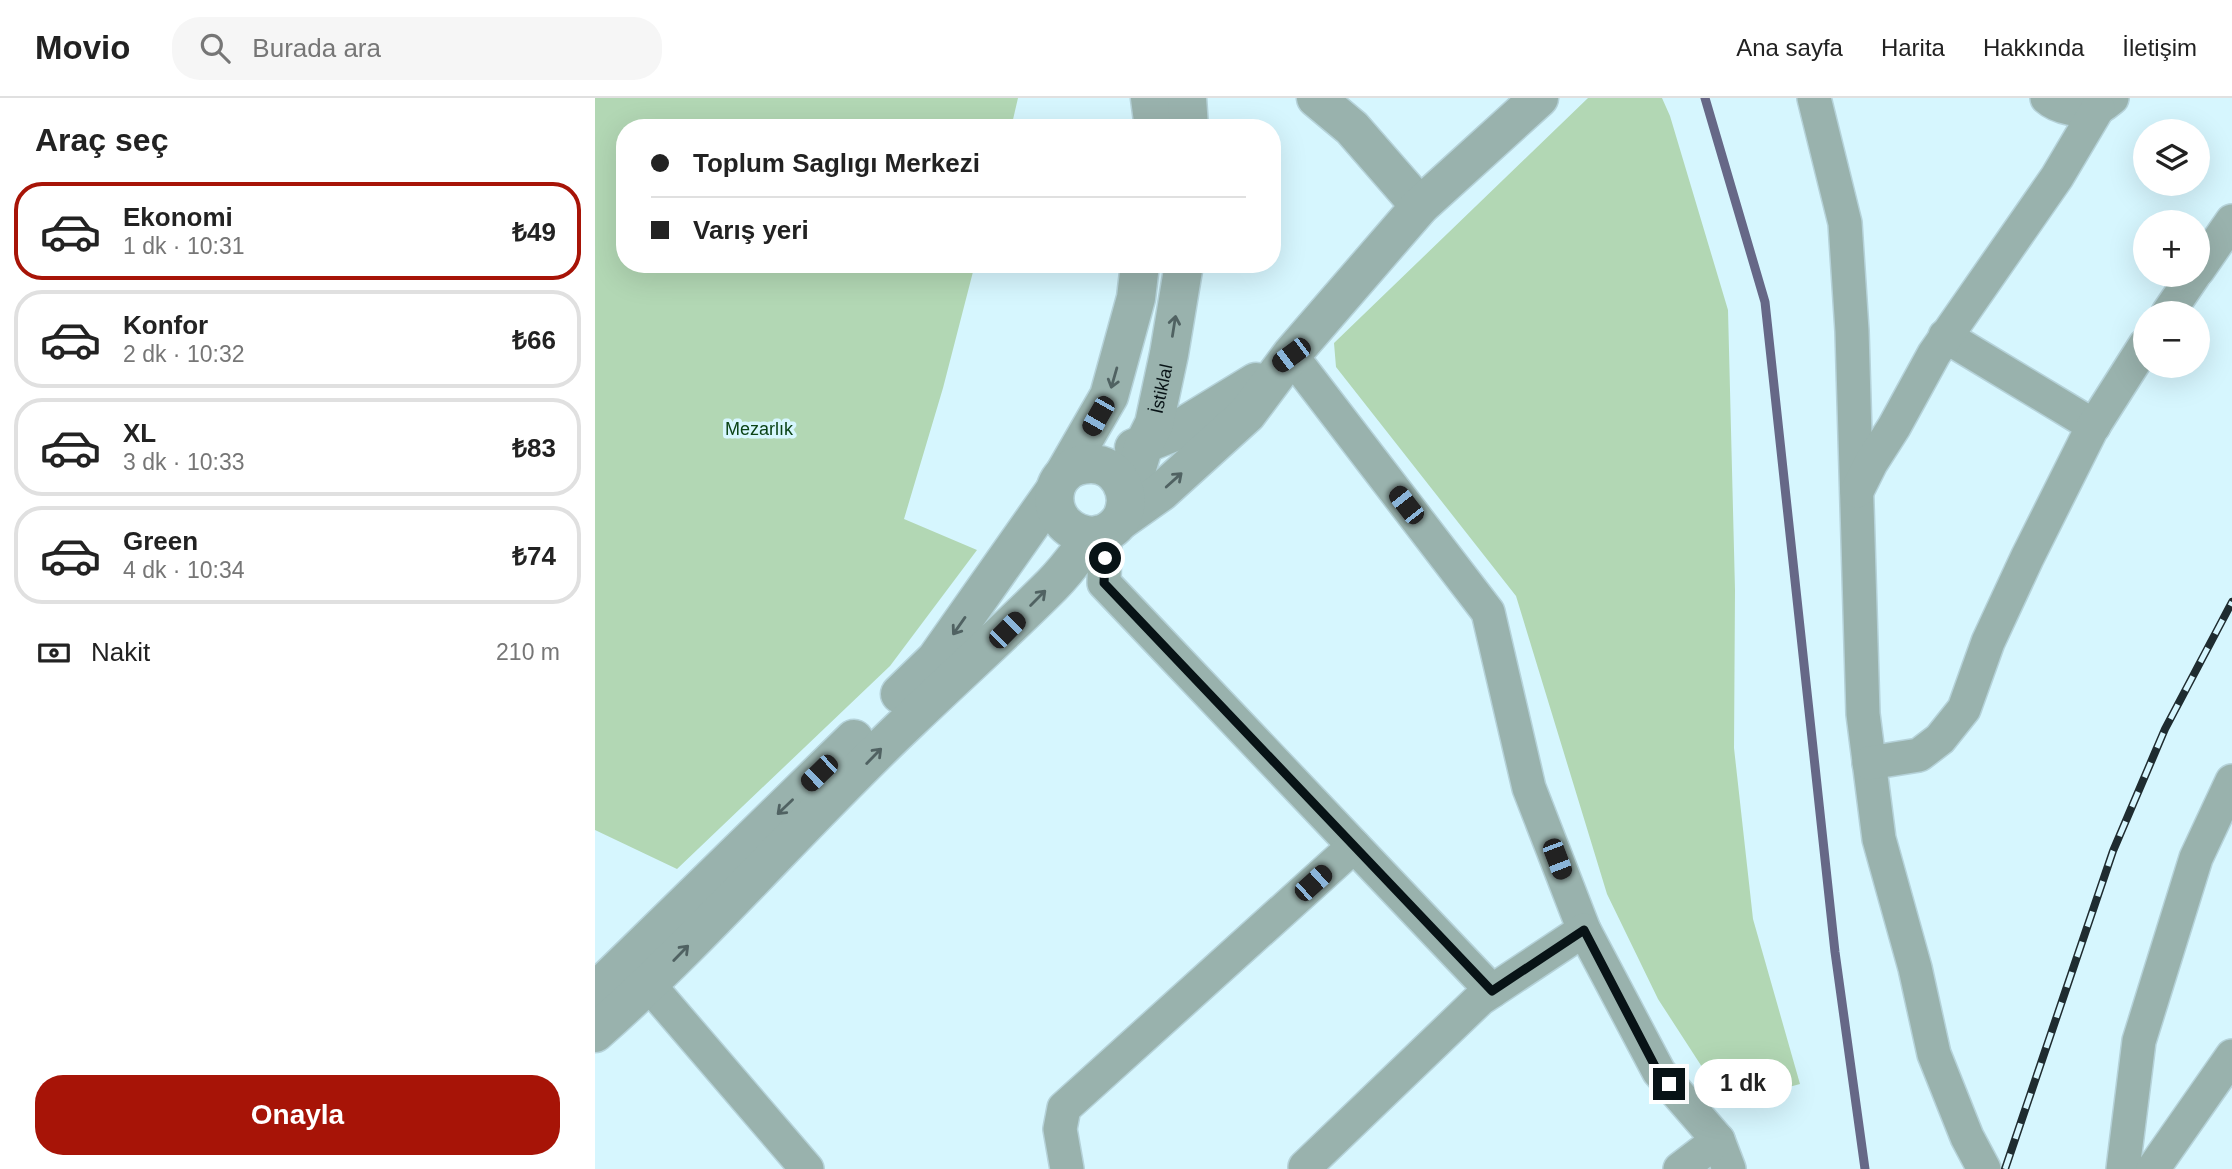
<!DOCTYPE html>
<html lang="tr">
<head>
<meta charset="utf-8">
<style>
  :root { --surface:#fff; --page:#f6f6f6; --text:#222; --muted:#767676; --line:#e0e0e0; --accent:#a71407 }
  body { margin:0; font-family:Helvetica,sans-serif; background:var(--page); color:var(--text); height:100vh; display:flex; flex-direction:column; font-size:26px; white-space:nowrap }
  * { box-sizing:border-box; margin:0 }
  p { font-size:23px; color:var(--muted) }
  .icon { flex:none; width:38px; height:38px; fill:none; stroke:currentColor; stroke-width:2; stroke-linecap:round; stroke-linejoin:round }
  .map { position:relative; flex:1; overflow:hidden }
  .sheet { display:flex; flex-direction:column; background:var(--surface); width:595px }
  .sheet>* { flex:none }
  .guide { position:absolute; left:21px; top:21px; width:665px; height:154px; border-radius:28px; box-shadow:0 7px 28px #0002; display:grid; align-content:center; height:154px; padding:0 35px; background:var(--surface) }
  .fabs { position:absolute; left:1538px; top:21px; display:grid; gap:14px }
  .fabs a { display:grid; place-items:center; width:77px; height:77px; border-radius:50%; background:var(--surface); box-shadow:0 7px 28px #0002; font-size:35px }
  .end { position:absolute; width:32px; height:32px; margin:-16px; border:9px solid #081316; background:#fff; box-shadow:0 0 0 4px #fff }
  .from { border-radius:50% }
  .bubble { position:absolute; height:49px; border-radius:24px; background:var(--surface); box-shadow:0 7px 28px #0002; font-size:23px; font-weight:600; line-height:49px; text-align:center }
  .car { position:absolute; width:21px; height:42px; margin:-21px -10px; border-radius:9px; box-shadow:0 0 5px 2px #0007; background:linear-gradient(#222 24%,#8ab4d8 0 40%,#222 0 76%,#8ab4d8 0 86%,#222 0) }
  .guide b { display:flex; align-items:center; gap:24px; height:66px; font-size:26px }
  .guide b+b { border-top:2px solid var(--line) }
  .guide i { width:18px; height:18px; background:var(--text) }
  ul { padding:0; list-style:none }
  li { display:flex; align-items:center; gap:21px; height:98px; margin:0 14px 10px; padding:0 21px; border:4px solid var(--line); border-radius:28px }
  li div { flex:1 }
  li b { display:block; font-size:26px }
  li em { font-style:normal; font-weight:600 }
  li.active { border-color:var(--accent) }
  li>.icon { width:63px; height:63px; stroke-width:1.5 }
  h2 { padding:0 35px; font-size:32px; line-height:84px }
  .pay { display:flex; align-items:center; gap:18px; height:77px; padding:0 35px; font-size:26px }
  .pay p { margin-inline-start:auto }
  .cta { display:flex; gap:14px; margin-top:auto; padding:14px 35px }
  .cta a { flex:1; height:80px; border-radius:28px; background:var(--accent); color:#fff; font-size:28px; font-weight:600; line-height:80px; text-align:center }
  header { display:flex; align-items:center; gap:42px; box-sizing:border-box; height:98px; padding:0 35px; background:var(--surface); border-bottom:2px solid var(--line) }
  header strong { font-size:33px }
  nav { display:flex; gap:38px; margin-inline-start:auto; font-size:24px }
  .search { width:490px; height:63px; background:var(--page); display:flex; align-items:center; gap:18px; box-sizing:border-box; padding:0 24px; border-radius:28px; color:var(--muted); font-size:26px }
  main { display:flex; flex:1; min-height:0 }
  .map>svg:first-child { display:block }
  .green { fill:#b2d7b4 }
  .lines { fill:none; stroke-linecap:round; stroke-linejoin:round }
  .stream { stroke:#666887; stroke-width:9 }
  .minor-casing { stroke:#b5d2d9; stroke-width:36 }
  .tertiary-casing { stroke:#b5d2d9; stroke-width:41 }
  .minor { stroke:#99b2ad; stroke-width:33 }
  .tertiary { stroke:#99b2ad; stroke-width:38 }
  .rail-casing { stroke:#1f2c30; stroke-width:8 }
  .rail { stroke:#d6f6fe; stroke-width:5; stroke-dasharray:16; stroke-linecap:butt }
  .oneway { stroke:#506262 }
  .route { stroke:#081316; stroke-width:9 }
  .labels { text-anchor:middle; stroke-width:7; stroke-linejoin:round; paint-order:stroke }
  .street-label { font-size:18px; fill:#081316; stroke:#d6f6fe }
  .park-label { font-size:18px; fill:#0b4316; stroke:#d6f6fe }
</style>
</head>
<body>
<header>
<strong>Movio</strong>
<div class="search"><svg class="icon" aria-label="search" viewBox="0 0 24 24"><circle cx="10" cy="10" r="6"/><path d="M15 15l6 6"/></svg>Burada ara</div>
<nav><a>Ana sayfa</a><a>Harita</a><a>Hakkında</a><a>İletişim</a></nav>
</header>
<main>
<section class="sheet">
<h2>Araç seç</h2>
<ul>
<li class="active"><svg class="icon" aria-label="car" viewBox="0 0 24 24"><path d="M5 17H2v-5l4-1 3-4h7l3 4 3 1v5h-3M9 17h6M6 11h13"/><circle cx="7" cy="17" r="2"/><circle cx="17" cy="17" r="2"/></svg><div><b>Ekonomi</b><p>1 dk · 10:31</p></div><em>₺49</em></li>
<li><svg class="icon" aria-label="car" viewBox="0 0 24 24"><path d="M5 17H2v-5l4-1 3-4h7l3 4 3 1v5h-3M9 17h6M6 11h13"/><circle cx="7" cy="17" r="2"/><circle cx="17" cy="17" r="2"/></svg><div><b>Konfor</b><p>2 dk · 10:32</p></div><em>₺66</em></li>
<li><svg class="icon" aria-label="car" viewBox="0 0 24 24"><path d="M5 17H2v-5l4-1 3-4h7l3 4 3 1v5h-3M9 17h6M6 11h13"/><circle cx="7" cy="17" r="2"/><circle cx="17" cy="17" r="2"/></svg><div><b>XL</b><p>3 dk · 10:33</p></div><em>₺83</em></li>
<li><svg class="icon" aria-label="car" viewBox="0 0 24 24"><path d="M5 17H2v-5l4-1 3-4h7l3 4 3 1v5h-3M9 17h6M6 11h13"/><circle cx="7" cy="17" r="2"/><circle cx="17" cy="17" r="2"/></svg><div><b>Green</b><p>4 dk · 10:34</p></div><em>₺74</em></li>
</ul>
<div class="pay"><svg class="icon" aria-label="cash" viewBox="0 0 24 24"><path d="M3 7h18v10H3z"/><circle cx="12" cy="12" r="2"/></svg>Nakit<p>210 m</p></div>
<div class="cta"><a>Onayla</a></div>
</section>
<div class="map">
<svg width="1637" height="1071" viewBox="0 0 1637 1071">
  <rect width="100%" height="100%" fill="#d6f6fe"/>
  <g class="green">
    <path d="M0 0H423L416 30H30V166H380L348 290 309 421 382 452 295 568 82 771 0 732Z"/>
    <path d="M993 0H1067L1075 18 1133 212 1140 492 1139 650 1158 821 1205 986 1131 1006 1063 901 1012 796 921 498 741 269 739 245Z"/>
  </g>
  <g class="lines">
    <path class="stream" d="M1110 0 1170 204 1240 854 1270 1071"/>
    <g class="minor-casing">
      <g id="minor">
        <path d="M1219 0 1250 125 1257 233 1268 616 1284 741 1320 870 1339 956 1372 1039 1389 1071"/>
        <path d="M1452 0C1463 10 1488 15 1502 10 1507 9 1513 3 1517 0"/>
        <path d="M1603 172 1637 123"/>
        <path d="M1573 215 1599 177"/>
        <path d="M1350 238 1499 328"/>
        <path d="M696 257 893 514 934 690 989 832 1064 974 1123 1042 1134 1071"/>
        <path d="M1262 393 1276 365 1299 329 1339 256 1462 79 1503 10"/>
        <path d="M510 435 509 485 897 893"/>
        <path d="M1274 665 1324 657 1345 641 1369 611 1393 544 1432 460 1496 332 1550 247"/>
        <path d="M36 866 212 1071"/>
        <path d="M710 1069 885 901 989 832"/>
        <path d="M472 1071 465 1031 469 1010 759 748"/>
        <path d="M1085 1071 1123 1042"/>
        <path d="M1528 1071 1544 943 1601 760 1637 683"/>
        <path d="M1558 1071 1637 958"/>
      </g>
    </g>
    <g class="tertiary-casing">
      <g id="tertiary">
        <path d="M555 0 559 30"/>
        <path d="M592 0 594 30"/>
        <path d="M721 0 757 30 825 108"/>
        <path d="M539 350 579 334 661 284"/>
        <path d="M469 376 514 298 541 200 545 166"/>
        <path id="s1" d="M530 411 549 346 559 326 574 256 589 166"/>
        <path d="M525 423 566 394 652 316 696 257 825 108 944 0"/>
        <path d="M305 596 341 561 460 392"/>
        <path d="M0 894 259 641"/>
        <path d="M0 935C111 837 207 724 315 622 362 577 411 533 457 487 468 476 478 463 487 451 490 447 494 441 497 438 498 438 506 436 507 436 516 433 523 426 527 419 538 396 523 365 495 366 447 367 447 434 498 438"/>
      </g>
    </g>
    <use href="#minor" class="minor"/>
    <use href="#tertiary" class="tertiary"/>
    <g class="rail-casing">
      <path id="rail" d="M1410 1071 1518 753 1570 631 1637 504"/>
    </g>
    <use href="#rail" class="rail"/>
  </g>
  <defs><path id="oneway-shaft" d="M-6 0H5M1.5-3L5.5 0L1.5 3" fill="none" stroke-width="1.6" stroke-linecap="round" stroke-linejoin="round" transform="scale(1.75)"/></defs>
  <g class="oneway">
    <use href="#oneway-shaft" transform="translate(579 228) rotate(-81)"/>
    <use href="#oneway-shaft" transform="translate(519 280) rotate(106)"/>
    <use href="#oneway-shaft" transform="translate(579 382) rotate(-42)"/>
    <use href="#oneway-shaft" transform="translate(443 500) rotate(-45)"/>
    <use href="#oneway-shaft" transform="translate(364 528) rotate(125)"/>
    <use href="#oneway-shaft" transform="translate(279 658) rotate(-46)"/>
    <use href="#oneway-shaft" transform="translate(190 709) rotate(136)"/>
    <use href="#oneway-shaft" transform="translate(86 855) rotate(-46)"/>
  </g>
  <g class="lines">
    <path class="route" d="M510 460 509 485 897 893 989 832 1063 974 1074 986"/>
  </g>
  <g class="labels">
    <g class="street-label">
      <text dy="6" stroke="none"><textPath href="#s1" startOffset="126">İstiklal</textPath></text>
    </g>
    <g class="park-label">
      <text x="164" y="337">Mezarlık</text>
    </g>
  </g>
</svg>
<div class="fabs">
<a><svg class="icon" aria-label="layers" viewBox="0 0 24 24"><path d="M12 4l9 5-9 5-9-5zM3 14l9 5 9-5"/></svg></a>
<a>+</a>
<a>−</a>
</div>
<i class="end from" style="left:510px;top:460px"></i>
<i class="end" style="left:1074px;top:986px"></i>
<div class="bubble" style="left:1099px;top:961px;width:98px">1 dk</div>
<i class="car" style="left:696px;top:257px;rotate:233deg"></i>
<i class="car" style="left:503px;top:318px;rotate:210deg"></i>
<i class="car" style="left:811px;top:407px;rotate:322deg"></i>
<i class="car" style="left:412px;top:532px;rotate:45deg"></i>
<i class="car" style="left:224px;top:675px;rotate:226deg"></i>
<i class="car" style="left:962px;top:761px;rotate:159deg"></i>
<i class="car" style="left:718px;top:785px;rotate:48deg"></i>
<div class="guide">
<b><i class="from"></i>Toplum Saglıgı Merkezi</b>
<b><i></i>Varış yeri</b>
</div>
</div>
</main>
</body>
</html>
